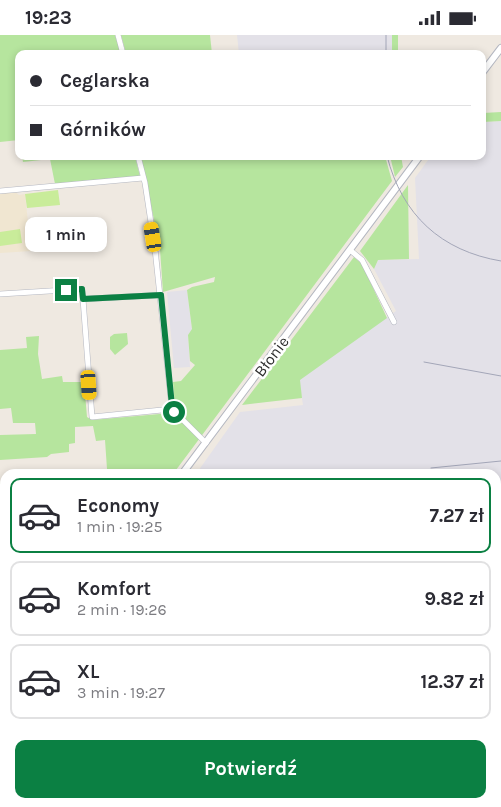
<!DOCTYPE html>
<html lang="pl">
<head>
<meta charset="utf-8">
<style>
  :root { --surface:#fff; --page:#f7f7f7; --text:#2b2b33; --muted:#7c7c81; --line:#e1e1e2; --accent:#0b8043 }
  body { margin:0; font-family:Karla,sans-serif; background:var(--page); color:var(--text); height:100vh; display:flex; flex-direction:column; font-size:19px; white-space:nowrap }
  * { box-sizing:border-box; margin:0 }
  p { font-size:16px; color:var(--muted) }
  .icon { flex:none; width:28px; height:28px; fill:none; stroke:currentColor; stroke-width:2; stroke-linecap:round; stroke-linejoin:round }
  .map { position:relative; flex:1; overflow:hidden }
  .drawer { position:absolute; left:0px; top:434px; width:501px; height:339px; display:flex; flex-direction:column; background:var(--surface); border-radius:15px 15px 0 0; box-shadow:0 2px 8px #0003 }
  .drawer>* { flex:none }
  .hud { position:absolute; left:15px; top:15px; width:471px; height:110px; border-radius:10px; box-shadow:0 2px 8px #0003; display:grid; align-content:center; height:110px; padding:0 15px; background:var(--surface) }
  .end { position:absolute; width:22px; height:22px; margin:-11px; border:6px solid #0b8043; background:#fff; box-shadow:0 0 0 2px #fff }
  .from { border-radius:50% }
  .bubble { position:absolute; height:35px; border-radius:10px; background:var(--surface); box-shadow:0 2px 8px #0003; font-size:16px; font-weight:700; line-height:35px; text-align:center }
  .car { position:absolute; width:15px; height:30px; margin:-15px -8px; border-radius:6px; box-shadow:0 0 4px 1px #0007; background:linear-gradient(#f5c518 24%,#345 0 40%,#f5c518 0 76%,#345 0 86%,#f5c518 0) }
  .hud b { display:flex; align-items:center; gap:18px; height:48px; font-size:19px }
  .hud b+b { border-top:1px solid var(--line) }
  .hud i { width:12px; height:12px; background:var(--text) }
  ul { padding:9px 0 0; list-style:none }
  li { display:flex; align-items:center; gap:15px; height:75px; margin:0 10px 8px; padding:0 5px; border:2px solid var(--line); border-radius:10px }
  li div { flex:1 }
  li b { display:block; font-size:19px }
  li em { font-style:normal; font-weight:700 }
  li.selected { border-color:var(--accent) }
  li>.icon { width:45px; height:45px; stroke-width:1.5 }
  .primary-button { display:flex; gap:10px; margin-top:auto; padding:10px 15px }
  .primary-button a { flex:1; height:58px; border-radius:10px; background:var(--accent); color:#fff; font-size:20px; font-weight:700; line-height:58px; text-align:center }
  .status { display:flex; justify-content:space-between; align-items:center; height:35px; padding:0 25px; background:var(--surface); direction:ltr }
  .status svg { height:14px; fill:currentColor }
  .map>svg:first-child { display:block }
  .industrial { fill:#e3e1e8 }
  .education { fill:#f0e6d1 }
  .green { fill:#b6e59e }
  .pitch { fill:#c9ec9a }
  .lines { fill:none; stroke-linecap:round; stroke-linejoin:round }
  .minor-casing { stroke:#b4b7c1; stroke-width:6 }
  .tertiary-casing { stroke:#b4b7c1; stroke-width:8 }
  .secondary-casing { stroke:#b4b7c1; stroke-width:9 }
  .minor { stroke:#fff; stroke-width:5 }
  .tertiary { stroke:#fff; stroke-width:6 }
  .secondary { stroke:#fff; stroke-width:8 }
  .rail { stroke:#a3a6b8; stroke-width:1 }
  .route { stroke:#0b8043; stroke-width:6 }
  .labels { text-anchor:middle; stroke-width:5; stroke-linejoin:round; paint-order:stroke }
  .street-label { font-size:16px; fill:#2e2e2e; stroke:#fff }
</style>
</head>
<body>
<div class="status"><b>19:23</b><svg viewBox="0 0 49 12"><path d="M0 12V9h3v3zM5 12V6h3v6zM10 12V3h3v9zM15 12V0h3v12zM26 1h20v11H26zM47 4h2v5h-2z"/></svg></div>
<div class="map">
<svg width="501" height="772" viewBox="0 0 501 772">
  <rect width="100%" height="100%" fill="#efe9e1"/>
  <g class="industrial">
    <path d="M237 0H392V19H239Z"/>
    <path d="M501 86V702L496 703V439H196L240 377 303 370 299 345 396 276 374 234 378 225 419 224 415 143 431 121H482L483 87Z"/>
    <path d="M187 255 192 295 188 300 190 332 174 333 167 257Z"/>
    <path d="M496 722H501V772H140L134 768H496Z"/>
  </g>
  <path class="education" d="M14 156 19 160 25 159 31 216 0 218V158Z"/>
  <g class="green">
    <path d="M0 0H115L121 19H19V105L0 107Z"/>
    <path d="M121 0H210L212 19H126Z"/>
    <rect x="392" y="0" width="6" height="19"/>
    <path d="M501 77V86L483 87V78Z"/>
    <path d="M22 121H135L140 141 55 149 50 124 23 127Z"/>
    <path d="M141 121H385L392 146 173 439H115V434H107L105 405 96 406 93 391 75 392V408L69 409V417L51 419 47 422 0 425V400L36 399 35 388H13L11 373 0 374V315L27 313 26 302 39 301 38 319 42 344 62 341 63 347H84L87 382 92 385 171 378 175 371 173 347 181 346 195 330 190 326 188 300 192 294 187 255 192 252 214 247 215 242 163 257 159 200 156 195Z"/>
    <path d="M390 121H401L403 132 395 142Z"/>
    <path d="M408 150 409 224 378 225 374 234 360 216Z"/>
    <path d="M354 222 362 229 387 283 300 345 302 363 242 370Z"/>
    <path d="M127 298 128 309 115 320 110 314V302L114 299Z"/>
    <path d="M5 447V502H0V448Z"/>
    <path d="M5 511V605L0 606V512Z"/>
    <path d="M0 621H5V685L0 681Z"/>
    <path d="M0 695 5 699V762L0 763Z"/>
    <path d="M5 766 82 768 87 772H0V767Z"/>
    <path d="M112 768H134L140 772H118Z"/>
  </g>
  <g class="pitch">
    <path d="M58 155 60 170 27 173 25 159Z"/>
    <path d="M20 194 22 208 0 211V197Z"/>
  </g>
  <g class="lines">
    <g class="minor-casing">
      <g id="minor">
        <path d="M118 0 123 19"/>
        <path d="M138 121 145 148 155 214 172 374 206 408"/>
        <path d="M0 156 143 143"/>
        <path d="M350 215 362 225 394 287"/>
        <path d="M0 259 82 254 83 264 161 260"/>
        <path d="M83 264 92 382 172 374"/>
      </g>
    </g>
    <g class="tertiary-casing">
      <g id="tertiary">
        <path d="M482 38 501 13"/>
        <path d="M182 439 420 121"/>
        <path d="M0 507 5 506"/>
      </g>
    </g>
    <g class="secondary-casing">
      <g id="secondary">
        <path d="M0 688 5 692"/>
        <path d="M90 768 95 772"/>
      </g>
    </g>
    <use href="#minor" class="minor"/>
    <use href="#tertiary" class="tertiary"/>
    <use href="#secondary" class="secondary"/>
    <g class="rail">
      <path d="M386 19V0"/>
      <path d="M387 121C402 180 441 216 501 226"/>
      <path d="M424 327 501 341"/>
      <path d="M431 433 501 426"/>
      <path d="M496 515 501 514"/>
      <path d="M496 562 501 561"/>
      <path d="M496 571H501"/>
      <path d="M496 581H501"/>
      <path d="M496 589H501"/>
      <path d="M496 597H501"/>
      <path d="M496 605H501"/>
      <path d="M496 688 501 687"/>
      <path d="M496 701H501"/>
    </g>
  </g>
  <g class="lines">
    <path class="route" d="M66 255 82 254 83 264 161 260 172 371 174 377"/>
  </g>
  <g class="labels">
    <g class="street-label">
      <text transform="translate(271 321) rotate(-53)" y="6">Błonie</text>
    </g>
  </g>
</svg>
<i class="end from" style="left:174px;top:377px"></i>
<i class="end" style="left:66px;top:255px"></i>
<div class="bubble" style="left:25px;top:182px;width:82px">1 min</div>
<i class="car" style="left:153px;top:202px;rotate:351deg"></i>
<i class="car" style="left:89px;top:350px;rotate:176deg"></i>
<div class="hud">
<b><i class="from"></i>Ceglarska</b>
<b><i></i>Górników</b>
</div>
<section class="drawer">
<ul>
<li class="selected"><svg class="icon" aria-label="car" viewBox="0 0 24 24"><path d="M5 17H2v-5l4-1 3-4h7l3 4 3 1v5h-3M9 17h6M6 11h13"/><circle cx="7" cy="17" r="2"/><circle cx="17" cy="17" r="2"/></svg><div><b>Economy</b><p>1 min · 19:25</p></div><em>7.27 zł</em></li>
<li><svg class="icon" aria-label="car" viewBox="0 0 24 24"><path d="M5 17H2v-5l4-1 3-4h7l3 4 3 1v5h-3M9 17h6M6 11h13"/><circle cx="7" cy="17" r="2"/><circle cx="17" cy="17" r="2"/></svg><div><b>Komfort</b><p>2 min · 19:26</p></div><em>9.82 zł</em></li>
<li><svg class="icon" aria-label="car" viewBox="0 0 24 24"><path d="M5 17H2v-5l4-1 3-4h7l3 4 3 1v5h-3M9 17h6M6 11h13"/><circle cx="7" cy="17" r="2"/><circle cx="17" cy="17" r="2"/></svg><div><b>XL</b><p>3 min · 19:27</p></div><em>12.37 zł</em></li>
</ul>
<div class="primary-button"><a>Potwierdź</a></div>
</section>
</div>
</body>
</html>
